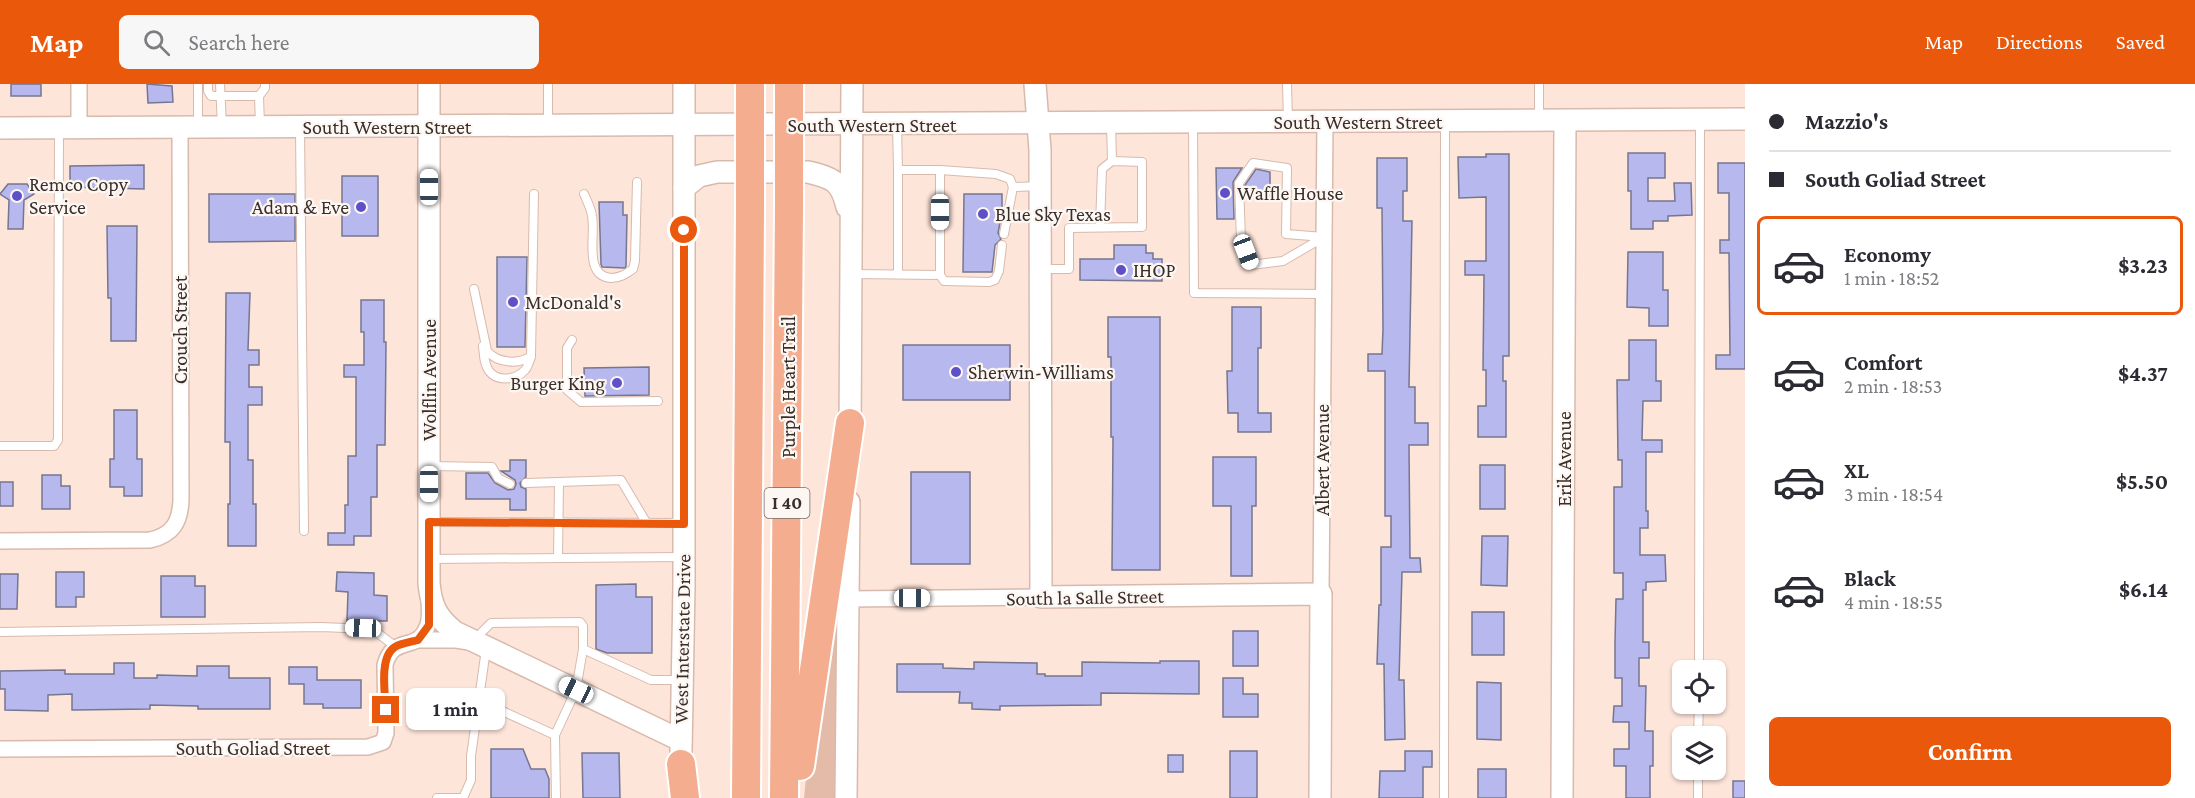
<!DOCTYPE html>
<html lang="en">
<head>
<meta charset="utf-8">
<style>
  :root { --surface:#fff; --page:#f7f7f7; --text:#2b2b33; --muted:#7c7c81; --line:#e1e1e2; --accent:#ea580c }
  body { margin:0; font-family:"Crimson Pro",serif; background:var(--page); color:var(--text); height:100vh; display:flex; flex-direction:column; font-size:22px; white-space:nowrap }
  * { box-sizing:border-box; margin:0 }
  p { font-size:20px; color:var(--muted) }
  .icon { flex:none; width:33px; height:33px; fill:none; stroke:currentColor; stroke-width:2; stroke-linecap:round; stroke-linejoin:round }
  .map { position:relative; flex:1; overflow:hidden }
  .sheet { display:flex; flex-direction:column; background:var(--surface); width:450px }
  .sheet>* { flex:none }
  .top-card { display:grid; align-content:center; height:132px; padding:0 24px; background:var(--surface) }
  .tools { position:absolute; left:1672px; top:576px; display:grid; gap:12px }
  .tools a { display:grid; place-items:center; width:54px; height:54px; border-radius:9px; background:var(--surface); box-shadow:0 2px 4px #0004; font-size:30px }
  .end { position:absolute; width:27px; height:27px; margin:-14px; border:8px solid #ea580c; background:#fff; box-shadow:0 0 0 3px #fff }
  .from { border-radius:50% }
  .bubble { position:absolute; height:42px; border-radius:9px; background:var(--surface); box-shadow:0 2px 4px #0004; font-size:20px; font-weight:700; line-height:42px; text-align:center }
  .car { position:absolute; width:18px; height:36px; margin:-18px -9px; border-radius:8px; box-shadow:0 0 4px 2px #0007; background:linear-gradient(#fff 24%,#345 0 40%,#fff 0 76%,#345 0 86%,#fff 0) }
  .top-card b { display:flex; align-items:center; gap:21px; height:57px; font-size:22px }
  .top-card b+b { border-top:2px solid var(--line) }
  .top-card i { width:15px; height:15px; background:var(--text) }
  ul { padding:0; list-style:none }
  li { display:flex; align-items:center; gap:18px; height:99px; margin:0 12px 9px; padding:0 12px; border:3px solid transparent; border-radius:9px }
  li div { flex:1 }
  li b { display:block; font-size:22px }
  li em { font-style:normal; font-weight:700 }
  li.current { border-color:var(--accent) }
  li>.icon { width:54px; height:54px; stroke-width:1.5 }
  .cta { display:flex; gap:12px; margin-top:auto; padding:12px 24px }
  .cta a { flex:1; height:69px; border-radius:9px; background:var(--accent); color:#fff; font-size:24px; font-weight:700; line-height:69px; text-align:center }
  header { display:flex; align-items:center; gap:36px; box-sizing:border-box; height:84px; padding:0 30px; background:var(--accent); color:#fff }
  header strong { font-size:28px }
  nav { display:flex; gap:33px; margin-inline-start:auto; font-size:21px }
  .search { width:420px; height:54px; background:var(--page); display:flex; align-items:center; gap:15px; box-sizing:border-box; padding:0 21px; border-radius:9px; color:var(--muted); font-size:22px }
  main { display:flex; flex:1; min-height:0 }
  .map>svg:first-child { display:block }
  .green { fill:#e4baa9 }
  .building { fill:#b6b8ee; stroke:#757690; stroke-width:1.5 }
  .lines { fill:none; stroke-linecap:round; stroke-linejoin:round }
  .lane-casing { stroke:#d8baad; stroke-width:10 }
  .street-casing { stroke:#d8baad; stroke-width:18 }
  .secondary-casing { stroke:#d8baad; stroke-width:24 }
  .highway-casing { stroke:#fff; stroke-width:32 }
  .lane { stroke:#fff; stroke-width:8 }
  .street { stroke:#fff; stroke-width:15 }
  .secondary { stroke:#fff; stroke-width:21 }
  .highway { stroke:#f4ad8f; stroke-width:28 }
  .highway-bridge-casing { stroke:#fff; stroke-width:32; stroke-linecap:butt }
  .highway-bridge { stroke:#f4ad8f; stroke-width:28 }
  .route { stroke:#ea580c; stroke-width:8 }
  .poi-dot { fill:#5e50c8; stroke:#fdf7f4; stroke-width:2 }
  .labels { text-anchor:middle; stroke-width:4.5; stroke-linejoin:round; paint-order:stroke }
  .shield { fill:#fdf7f4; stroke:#746a66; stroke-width:1.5 }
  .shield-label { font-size:18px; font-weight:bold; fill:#3a2e29 }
  .street-label { font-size:20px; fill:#3a2e29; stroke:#fdf7f4 }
  .poi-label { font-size:20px; fill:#3a2e29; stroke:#fdf7f4; text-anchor:start }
</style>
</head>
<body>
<header>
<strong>Map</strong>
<div class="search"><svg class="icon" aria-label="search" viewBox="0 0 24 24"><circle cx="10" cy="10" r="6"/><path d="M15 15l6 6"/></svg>Search here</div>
<nav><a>Map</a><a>Directions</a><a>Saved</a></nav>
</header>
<main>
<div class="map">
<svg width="1745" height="714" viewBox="0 0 1745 714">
  <rect width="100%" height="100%" fill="#fee5da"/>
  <path class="green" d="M838 491 837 714H804L814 615Z"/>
  <g class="building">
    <rect x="11" y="0" width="30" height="12"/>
    <path d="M147 0 172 2 173 18 148 19Z"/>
    <path d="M1628 69H1665V94H1648V117H1675L1674 99H1691L1692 131 1668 132V137H1653V145H1631V107H1628Z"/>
    <path d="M1486 70H1509V272H1503V297H1506V353H1478V322H1486V286H1483L1484 191H1465V177H1486V113L1459 114 1458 73H1486Z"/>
    <path d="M1377 74H1407V107H1403V137H1412L1409 303H1415V339H1428V361H1409L1410 474H1420L1421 488H1402L1399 596H1404L1405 655 1385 656 1384 580H1377L1379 521H1381V463H1391V432H1385V287H1368V270H1382L1383 245 1382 124H1377Z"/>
    <path d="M1718 79H1745V285H1716V271H1730L1729 169H1720V156H1729V109H1718Z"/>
    <path d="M144 81V105L70 103V82Z"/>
    <path d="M1216 84H1242L1233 98 1234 135H1217Z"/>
    <path d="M1256 85 1270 88V112H1245V101Z"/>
    <rect x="342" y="92" width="36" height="60"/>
    <path d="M8 100H27L34 110 24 116 23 145H8L9 116 0 110Z"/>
    <path d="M209 110H295V157L209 158Z"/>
    <path d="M964 110H1002V129L998 149 1001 155 995 161 992 188H963Z"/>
    <path d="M599 118H623V131H627L626 182 625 184 602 183 601 180Z"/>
    <path d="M107 142H137L136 257H111V214H108Z"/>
    <path d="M1114 161H1146V169H1153V175H1162V197L1080 196V175H1114Z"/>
    <path d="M1628 168H1663V206H1668V242H1649V224L1627 223Z"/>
    <path d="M497 173H527L525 263H497Z"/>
    <path d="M226 209H250L248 266H259V281H249V303H262V321H248V376H253V420H256V462H228V420H230V358H225Z"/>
    <path d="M361 216H384V258H386L385 361H377V413H371V452H354V461H328V449H345V421H348V372H356V293H344V281H364V248H361Z"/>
    <path d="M1232 223H1261V264H1258V329H1271V348H1238V329H1228L1227 287H1232Z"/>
    <path d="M1108 233H1160V486H1112L1113 353H1111V273H1108Z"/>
    <path d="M1629 256H1656V297H1661V317H1643L1642 356H1662V368H1646V427H1648V444H1640V471H1665L1666 497 1646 498V506H1643V558H1649V574H1639V602H1646L1645 647H1653V682H1650V714H1626V682H1614V665H1629V638H1613L1614 622H1622V594H1615V558L1616 515H1623V489H1614V403H1622V376H1618L1617 296H1629Z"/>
    <rect x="903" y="261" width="107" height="55"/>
    <path d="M649 283V311L585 312 584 284Z"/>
    <path d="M114 326H137V375H142V412H124V403H110V375H114Z"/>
    <path d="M1213 373H1256V422H1252V492H1231V422H1213Z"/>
    <path d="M510 376H526V393L520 399 521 403 526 405V426H510V415H466V389H488L495 399 508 406 514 405 516 400 515 396 501 387H510Z"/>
    <rect x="1480" y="381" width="25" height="44"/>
    <rect x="911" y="388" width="59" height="92"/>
    <path d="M42 391H61V402H70V425H42Z"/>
    <rect x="0" y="398" width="13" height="24"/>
    <path d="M1482 452H1508L1507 502 1481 501Z"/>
    <path d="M56 488H84V513H76V523H56Z"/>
    <path d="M337 488 374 489V511L387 512V537H347L348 508 336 507Z"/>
    <path d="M0 490H18L17 525H0Z"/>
    <path d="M161 492H195V502H205V533H161Z"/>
    <path d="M636 500V513H652V569H607L596 565V501Z"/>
    <rect x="1472" y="528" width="32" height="43"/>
    <rect x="1233" y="547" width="25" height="35"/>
    <path d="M1160 577H1199V610L1101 609V621L1000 622V626L972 625V619H959L960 608H897V580H943V584L974 585V578L1037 579V590H1045V592H1082V578L1160 579Z"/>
    <path d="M114 579H134V594H157V591L197 592V582H229V594H270V625H198V622L150 621V625L72 626V610L48 611V627L5 626V605H0V587L65 586V590H114Z"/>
    <path d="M289 583H317V596H361V624H323V620H304V600H289Z"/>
    <path d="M1223 594H1243V610H1258V633H1223Z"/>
    <path d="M1477 598 1501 599V656L1477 655Z"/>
    <path d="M491 665H523L531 685H545L549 695V714H491Z"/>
    <rect x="1230" y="667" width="27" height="47"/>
    <path d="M1405 667H1432V683H1423V714H1379L1380 687H1405Z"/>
    <path d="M582 669H619L620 714H583Z"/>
    <rect x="1168" y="671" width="15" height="17"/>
    <rect x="1478" y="685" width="28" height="29"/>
    <rect x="1733" y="697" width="12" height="17"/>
  </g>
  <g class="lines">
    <g class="lane-casing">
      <g id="lane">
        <path d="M198 0V42"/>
        <path d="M208 0V7L211 12H259"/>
        <path d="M220 0 222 42"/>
        <path d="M1287 0 1288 37"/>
        <path d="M1539 35V0"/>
        <path d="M548 39V0"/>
        <path d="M1193 39 1194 209 1323 210"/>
        <path d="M1111 40 1112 77"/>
        <path d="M260 42 259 12 265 4V0"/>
        <path d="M300 45 304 447"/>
        <path d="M1253 79 1287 84 1286 150 1324 153 1283 177 1251 181 1241 156 1239 99Z"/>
        <path d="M898 86V190"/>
        <path d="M940 86 996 90 1010 95 1013 103 1039 102"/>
        <path d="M584 110C587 117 591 124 592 132 596 151 583 192 611 194 620 194 626 190 633 185L635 177 637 98"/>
        <path d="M1004 150 1013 103"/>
        <path d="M1042 185H1069V144L1142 143V78L1112 77 1102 85 1100 143"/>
        <path d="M852 190 940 191V86H898L897 42"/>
        <path d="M940 191 944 197 989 198 995 196 999 187 1002 161"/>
        <path d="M474 205 487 267C497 279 519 281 531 272L534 110"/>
        <path d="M572 256 567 264V306L581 318 658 317"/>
        <path d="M483 262C484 271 484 280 489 287 497 298 516 296 525 286 528 283 529 277 531 273"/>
        <path d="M0 362H54L58 356 59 46"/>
        <path d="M430 382 492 383 498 394 510 400"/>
        <path d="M526 399 621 396 646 438"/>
        <path d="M430 438 682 439"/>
        <path d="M558 474 559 398"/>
        <path d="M430 475 682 473"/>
        <path d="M0 548 321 543 369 545 375 547 396 563"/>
        <path d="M474 556 491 539 580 538 583 542V565L576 606 555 651"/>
        <path d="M583 565 651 596H680"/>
        <path d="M1699 586 1700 36"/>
        <path d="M478 616 555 651 556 714"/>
        <path d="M1698 652 1699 620"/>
        <path d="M437 714H463L471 696V672L486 565"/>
        <path d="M1444 714 1445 38"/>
        <path d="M1698 714V686"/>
      </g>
    </g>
    <g class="street-casing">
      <g id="street">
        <path d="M79 0V44"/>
        <path d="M0 457 150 456C173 451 180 438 181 416L180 44"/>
        <path d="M1321 510 1325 38"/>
        <path d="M848 515 1041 513"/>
        <path d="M418 556H456L469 558"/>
        <path d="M0 665 368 663 383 658 386 649 385 581C393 550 417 569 427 543 431 535 429 523 429 514"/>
      </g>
    </g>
    <g class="secondary-casing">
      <g id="secondary">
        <path d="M429 0V499C431 522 437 534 455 548L680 656"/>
        <path d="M1035 0 1040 66 1041 513 1321 510 1320 714"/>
        <path d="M0 44 1745 35"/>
        <path d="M684 104 699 92 717 88H808C833 94 841 97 847 123"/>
        <path d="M850 353 852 0"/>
        <path d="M681 668 684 502V0"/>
        <path d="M846 714 849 418"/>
        <path d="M1562 714 1565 37"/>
      </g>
    </g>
    <g class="highway-casing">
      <g id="highway">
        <path d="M681 680 685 714"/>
        <path d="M800 682 850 339"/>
        <path d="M746 714 750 127"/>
        <path d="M784 714 789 124"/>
      </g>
    </g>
    <use href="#lane" class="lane"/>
    <use href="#street" class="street"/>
    <use href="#secondary" class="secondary"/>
    <use href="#highway" class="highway"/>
    <g class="highway-bridge-casing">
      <g id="highway-bridge">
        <path d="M789 124V0"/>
        <path d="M750 127V0"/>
      </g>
    </g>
    <use href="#highway-bridge" class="highway-bridge"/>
  </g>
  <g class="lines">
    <path class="route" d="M386 626C385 610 379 572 395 563 401 559 411 558 418 556L429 541V438L684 440V146"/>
  </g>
  <g class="poi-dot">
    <circle cx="1225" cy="109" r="6"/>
    <circle cx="17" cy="112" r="6"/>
    <circle cx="361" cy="123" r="6"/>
    <circle cx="983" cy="130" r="6"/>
    <circle cx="1121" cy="186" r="6"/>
    <circle cx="513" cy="218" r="6"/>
    <circle cx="956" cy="288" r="6"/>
    <circle cx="617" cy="299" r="6"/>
  </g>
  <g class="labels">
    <rect class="shield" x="764.5" y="404" width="45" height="30" rx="4.5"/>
    <g class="shield-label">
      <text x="787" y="425">I 40</text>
    </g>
    <g class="street-label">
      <text x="1358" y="45">South Western Street</text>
      <text x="872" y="48">South Western Street</text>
      <text x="387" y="50">South Western Street</text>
      <text transform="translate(180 246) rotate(-90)" y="7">Crouch Street</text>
      <text transform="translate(429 296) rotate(-90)" y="7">Wolflin Avenue</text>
      <text transform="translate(788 303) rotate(-90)" y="7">Purple Heart Trail</text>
      <text transform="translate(1564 375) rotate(-90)" y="7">Erik Avenue</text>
      <text transform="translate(1322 376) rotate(-90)" y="7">Albert Avenue</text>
      <text transform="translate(1085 513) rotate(-1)" y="7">South la Salle Street</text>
      <text transform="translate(682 555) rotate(-89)" y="7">West Interstate Drive</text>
      <text x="253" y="671">South Goliad Street</text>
    </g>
    <g class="poi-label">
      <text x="29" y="107">Remco Copy<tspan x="29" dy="23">Service</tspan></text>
      <text x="1237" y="116">Waffle House</text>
      <text x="349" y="130" text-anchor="end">Adam &amp; Eve</text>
      <text x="995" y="137">Blue Sky Texas</text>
      <text x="1133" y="193">IHOP</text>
      <text x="525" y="225">McDonald's</text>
      <text x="968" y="295">Sherwin-Williams</text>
      <text x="605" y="306" text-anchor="end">Burger King</text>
    </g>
  </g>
</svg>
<div class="tools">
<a><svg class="icon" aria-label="locate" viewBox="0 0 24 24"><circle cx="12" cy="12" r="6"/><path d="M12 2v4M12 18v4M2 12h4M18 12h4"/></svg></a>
<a><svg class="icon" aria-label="layers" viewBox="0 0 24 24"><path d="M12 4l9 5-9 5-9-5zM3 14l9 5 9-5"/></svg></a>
</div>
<i class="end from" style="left:684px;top:146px"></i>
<i class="end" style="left:386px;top:626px"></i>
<div class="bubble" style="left:406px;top:604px;width:99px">1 min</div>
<i class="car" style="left:429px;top:103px;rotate:0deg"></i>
<i class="car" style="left:940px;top:128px;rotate:180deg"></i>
<i class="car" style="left:1246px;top:168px;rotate:159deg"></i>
<i class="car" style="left:429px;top:400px;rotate:180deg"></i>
<i class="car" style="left:912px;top:514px;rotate:90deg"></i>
<i class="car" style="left:363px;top:544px;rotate:272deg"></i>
<i class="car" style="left:576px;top:606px;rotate:295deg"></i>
</div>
<section class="sheet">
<div class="top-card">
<b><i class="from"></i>Mazzio's</b>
<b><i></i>South Goliad Street</b>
</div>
<ul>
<li class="current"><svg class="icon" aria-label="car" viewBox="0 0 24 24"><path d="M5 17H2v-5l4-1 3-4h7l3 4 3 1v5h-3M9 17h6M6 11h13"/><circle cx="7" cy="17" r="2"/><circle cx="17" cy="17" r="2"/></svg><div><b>Economy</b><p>1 min · 18:52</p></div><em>$3.23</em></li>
<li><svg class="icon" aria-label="car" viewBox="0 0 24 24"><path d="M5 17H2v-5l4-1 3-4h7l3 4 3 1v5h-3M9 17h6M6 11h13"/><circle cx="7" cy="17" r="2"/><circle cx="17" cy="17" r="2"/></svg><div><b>Comfort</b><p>2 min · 18:53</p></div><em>$4.37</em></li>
<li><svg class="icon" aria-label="car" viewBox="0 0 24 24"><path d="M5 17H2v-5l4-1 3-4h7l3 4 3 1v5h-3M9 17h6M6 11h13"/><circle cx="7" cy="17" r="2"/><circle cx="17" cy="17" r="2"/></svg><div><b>XL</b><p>3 min · 18:54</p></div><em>$5.50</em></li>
<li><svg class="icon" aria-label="car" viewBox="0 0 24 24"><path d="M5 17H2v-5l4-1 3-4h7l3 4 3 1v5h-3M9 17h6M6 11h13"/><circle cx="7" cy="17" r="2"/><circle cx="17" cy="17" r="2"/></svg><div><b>Black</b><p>4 min · 18:55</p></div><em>$6.14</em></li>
</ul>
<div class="cta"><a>Confirm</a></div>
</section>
</main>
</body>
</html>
